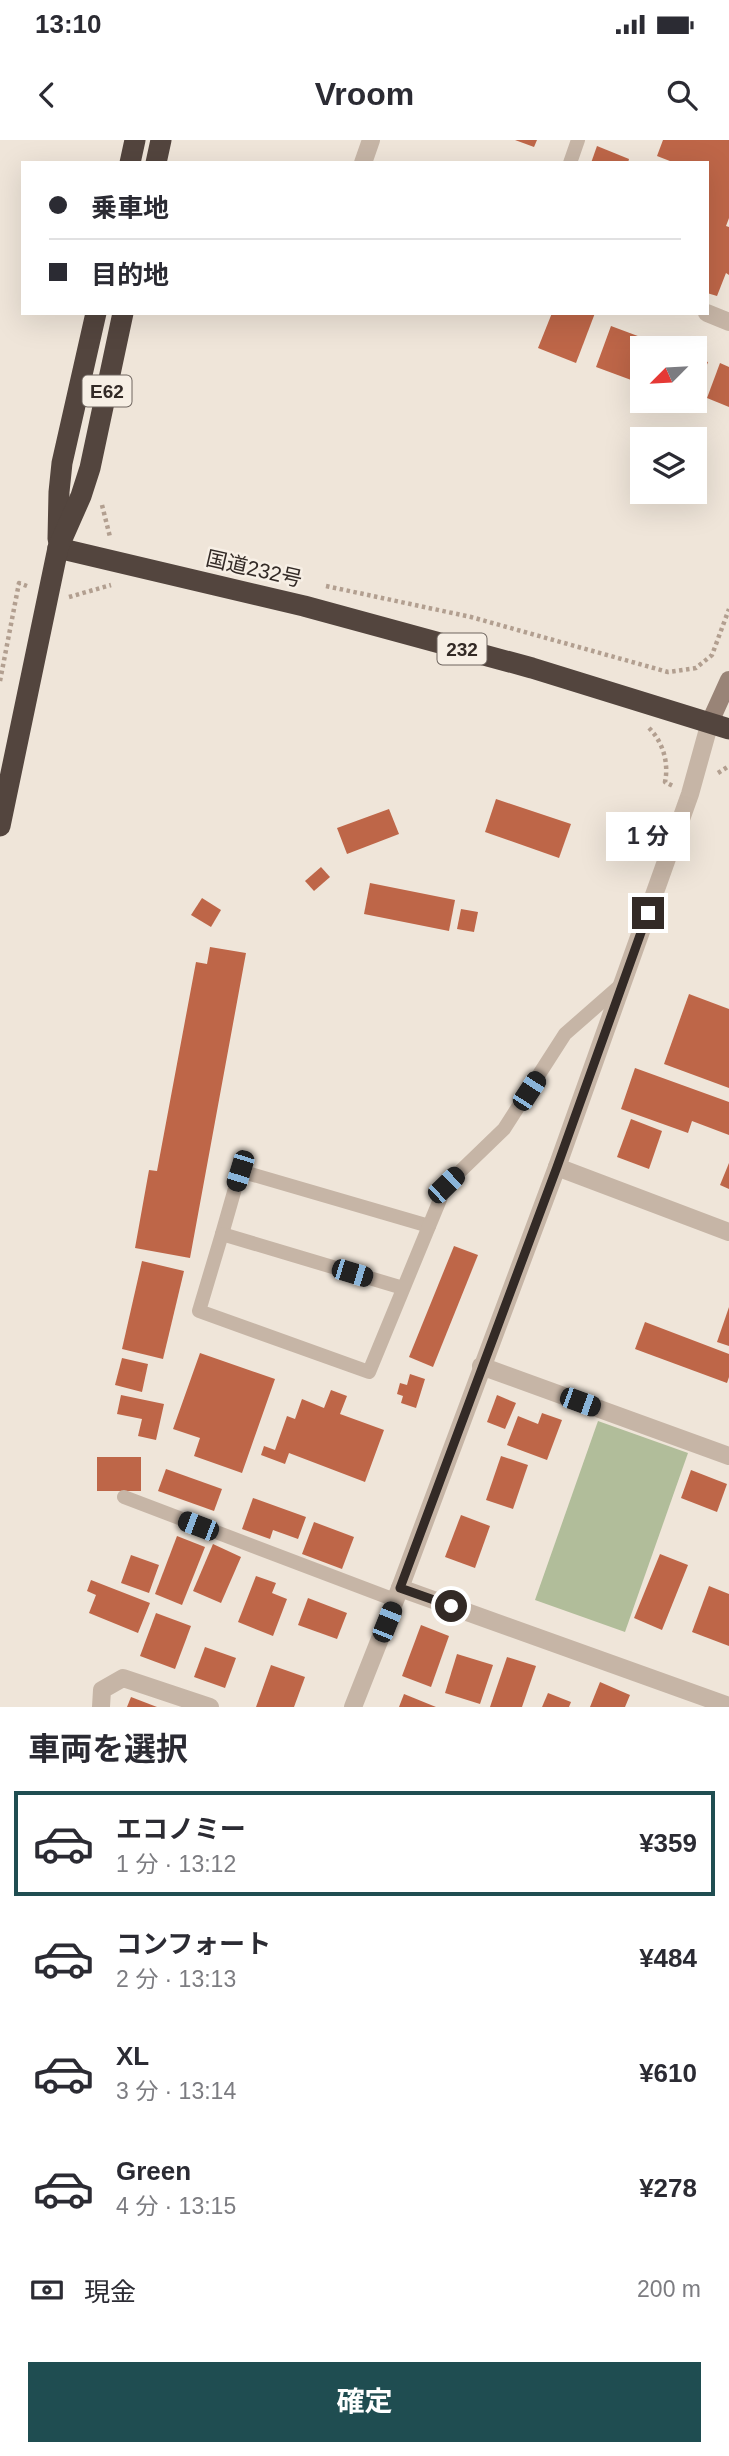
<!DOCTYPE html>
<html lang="ja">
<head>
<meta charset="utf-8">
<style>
  :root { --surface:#fff; --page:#f7f7f7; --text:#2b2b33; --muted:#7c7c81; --line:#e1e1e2; --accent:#1f4d51 }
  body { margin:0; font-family:Helvetica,"Noto Sans JP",sans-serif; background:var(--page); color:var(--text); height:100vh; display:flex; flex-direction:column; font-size:26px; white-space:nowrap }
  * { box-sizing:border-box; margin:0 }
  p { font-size:23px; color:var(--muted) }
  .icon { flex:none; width:38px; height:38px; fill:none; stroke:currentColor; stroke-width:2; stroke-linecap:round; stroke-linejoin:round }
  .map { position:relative; height:1567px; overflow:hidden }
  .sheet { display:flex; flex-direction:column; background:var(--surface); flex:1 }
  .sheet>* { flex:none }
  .guide { position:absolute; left:21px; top:21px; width:688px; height:154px; border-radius:0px; box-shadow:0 7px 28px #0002; display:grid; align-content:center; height:154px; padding:0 28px; background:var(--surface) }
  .needle { width:46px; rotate:246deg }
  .controls { position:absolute; left:630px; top:196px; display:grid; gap:14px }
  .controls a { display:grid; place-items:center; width:77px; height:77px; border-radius:0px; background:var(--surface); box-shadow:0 7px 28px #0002; font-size:35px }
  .end { position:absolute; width:32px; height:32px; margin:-16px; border:9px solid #332a26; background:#fff; box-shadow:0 0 0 4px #fff }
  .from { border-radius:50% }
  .bubble { position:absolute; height:49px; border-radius:0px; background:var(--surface); box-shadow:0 7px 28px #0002; font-size:23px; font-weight:700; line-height:49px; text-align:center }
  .car { position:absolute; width:21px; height:42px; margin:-21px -10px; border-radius:9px; box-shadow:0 0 5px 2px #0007; background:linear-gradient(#222 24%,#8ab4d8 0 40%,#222 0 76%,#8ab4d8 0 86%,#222 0) }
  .guide b { display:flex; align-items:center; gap:24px; height:66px; font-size:26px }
  .guide b+b { border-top:2px solid var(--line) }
  .guide i { width:18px; height:18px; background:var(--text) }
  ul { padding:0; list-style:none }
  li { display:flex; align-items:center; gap:21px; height:105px; margin:0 14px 10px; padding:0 14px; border:4px solid transparent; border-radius:0px }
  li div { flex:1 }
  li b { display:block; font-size:26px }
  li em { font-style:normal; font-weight:700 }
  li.active { border-color:var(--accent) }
  li>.icon { width:63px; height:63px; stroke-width:1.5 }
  h2 { padding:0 28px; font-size:32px; line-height:84px }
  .pay { display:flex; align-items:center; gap:18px; height:77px; padding:0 28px; font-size:26px }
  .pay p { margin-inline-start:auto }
  .action { display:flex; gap:14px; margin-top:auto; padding:14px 28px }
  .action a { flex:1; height:80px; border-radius:0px; background:var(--accent); color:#fff; font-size:28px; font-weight:700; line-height:80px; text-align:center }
  .status { display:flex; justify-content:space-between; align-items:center; height:49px; padding:0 35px; background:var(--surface); direction:ltr }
  .status svg { height:19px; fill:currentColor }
  header { display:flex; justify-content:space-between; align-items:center; height:91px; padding:0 28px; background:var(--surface); font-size:32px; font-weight:700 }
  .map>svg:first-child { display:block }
  .green { fill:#b1bd9a }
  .building { fill:#be6648 }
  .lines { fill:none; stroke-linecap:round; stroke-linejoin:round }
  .path { stroke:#b29f90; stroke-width:4.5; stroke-dasharray:3.5 3.5; stroke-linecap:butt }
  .lane { stroke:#c6b5a6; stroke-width:14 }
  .street { stroke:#c6b5a6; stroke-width:18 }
  .secondary { stroke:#998477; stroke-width:18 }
  .highway { stroke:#53453e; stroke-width:21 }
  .route { stroke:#332a26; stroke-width:9 }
  .labels { text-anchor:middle; stroke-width:5; stroke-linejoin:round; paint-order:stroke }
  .shield { fill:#f7efe5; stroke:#6e655f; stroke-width:2 }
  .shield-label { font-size:19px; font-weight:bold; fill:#332a26 }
  .street-label { font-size:21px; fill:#332a26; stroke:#f7efe5 }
</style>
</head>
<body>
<div class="status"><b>13:10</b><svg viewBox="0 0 49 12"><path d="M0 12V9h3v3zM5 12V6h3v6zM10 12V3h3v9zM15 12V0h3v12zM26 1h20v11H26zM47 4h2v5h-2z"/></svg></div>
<header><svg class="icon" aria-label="back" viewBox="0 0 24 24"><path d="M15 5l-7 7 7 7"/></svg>Vroom<svg class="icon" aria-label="search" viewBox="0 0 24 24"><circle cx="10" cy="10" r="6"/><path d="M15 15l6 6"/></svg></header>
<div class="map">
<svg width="729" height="1567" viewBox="0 0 729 1567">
  <rect width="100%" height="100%" fill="#efe5d9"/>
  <path class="green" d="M598 1281 688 1313 625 1492 535 1460Z"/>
  <g class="building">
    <path d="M515 0H537L534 7Z"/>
    <path d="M663 0H729V78L726 86 729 87V135L726 133 717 156 707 153V23H675L657 16Z"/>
    <path d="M597 6 629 19 628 23H591Z"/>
    <path d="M552 173H595L576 223 538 208Z"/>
    <path d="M611 186 670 208H642V244L596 227Z"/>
    <path d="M695 218 708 222 695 256Z"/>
    <path d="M720 223 729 227V267L707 258Z"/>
    <path d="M496 659 571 684 559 718 485 692Z"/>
    <path d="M389 669 399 694 347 714 337 688Z"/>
    <path d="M321 727 330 737 314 751 305 741Z"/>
    <path d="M370 743 455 760 449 791 364 774Z"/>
    <path d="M202 758 221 770 211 787 191 775Z"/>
    <path d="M461 769 478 772 474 792 457 789Z"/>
    <path d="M210 807 246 813 190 1118 135 1108 149 1030 157 1031 196 822 207 824Z"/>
    <path d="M689 854 729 869V948L664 924Z"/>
    <path d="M635 928 729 962V995L692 981 688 993 621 969Z"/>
    <path d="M631 979 662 991 649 1029 617 1017Z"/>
    <path d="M729 1023V1049L720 1045Z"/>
    <path d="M454 1106 478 1115 433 1227 409 1217Z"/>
    <path d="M142 1121 184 1131 163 1219 122 1209Z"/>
    <path d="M729 1167V1206L717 1202Z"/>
    <path d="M645 1182 729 1214V1237L727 1243 635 1209Z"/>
    <path d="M200 1213 275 1239 242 1333 194 1316 200 1298 173 1289Z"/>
    <path d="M122 1218 148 1224 142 1252 115 1245Z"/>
    <path d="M410 1234 425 1239 416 1268 401 1263 403 1256 397 1254 400 1243 407 1245Z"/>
    <path d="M331 1250 347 1256 340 1274 384 1290 365 1342 289 1313 285 1324 261 1315 264 1306 275 1310 287 1276 295 1279 302 1259 324 1268Z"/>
    <path d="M121 1255 164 1264 156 1300 138 1296 142 1279 117 1274Z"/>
    <path d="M497 1255 516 1263 505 1289 487 1282Z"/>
    <path d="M542 1273 562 1280 547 1320 507 1305 518 1276 538 1284Z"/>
    <path d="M501 1316 528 1325 513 1369 486 1360Z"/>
    <rect x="97" y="1317" width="44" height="34"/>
    <path d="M166 1329 222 1349 214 1371 158 1351Z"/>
    <path d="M691 1330 727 1344 717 1372 681 1358Z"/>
    <path d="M253 1358 306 1377 298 1399 273 1390 270 1399 242 1389Z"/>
    <path d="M461 1375 490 1386 475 1428 445 1417Z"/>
    <path d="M314 1382 354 1397 342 1429 302 1414Z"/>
    <path d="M177 1396 205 1407 182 1465 155 1454Z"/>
    <path d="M213 1404 241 1417 221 1463 193 1451Z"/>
    <path d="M660 1414 688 1425 662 1490 634 1478Z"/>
    <path d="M131 1415 159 1425 149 1453 121 1443Z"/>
    <path d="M256 1436 276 1443 272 1453 287 1459 273 1496 238 1482Z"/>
    <path d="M91 1440 150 1463 138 1493 89 1473 96 1455 87 1451Z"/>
    <path d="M709 1446 729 1454V1506L692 1492Z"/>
    <path d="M308 1458 347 1473 337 1499 298 1485Z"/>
    <path d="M156 1473 191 1486 175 1529 140 1516Z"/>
    <path d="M421 1485 449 1496 431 1547 402 1536Z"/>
    <path d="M205 1507 236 1518 225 1548 194 1537Z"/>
    <path d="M457 1514 493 1525 480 1564 445 1553Z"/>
    <path d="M507 1517 536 1526 522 1567H490Z"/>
    <path d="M271 1525 305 1537 294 1567H256Z"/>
    <path d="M600 1542 630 1555 625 1567H590Z"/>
    <path d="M548 1553 571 1562 569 1567H542Z"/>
    <path d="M404 1554 436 1567H399Z"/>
    <path d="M131 1557 157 1567H127Z"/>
  </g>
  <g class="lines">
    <g class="path">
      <path d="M102 365 110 397"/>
      <path d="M326 446 471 477 668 532 696 528 712 515 729 469"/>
      <path d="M69 457 111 445"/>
      <path d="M0 541 19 443 27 446"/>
      <path d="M649 588C663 602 669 623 665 642L673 646"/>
      <path d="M718 633 729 626"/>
    </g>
    <g class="lane">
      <path d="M570 23 578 0"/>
      <path d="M222 1094 240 1031 429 1086"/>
      <path d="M403 1148 222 1094 199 1171 369 1232 446 1045 504 989 565 894 622 844"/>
      <path d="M124 1357 395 1460"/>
    </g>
    <g class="street">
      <path d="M363 23 371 0"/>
      <path d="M707 173 729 182"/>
      <path d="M557 1027 729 1092"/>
      <path d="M481 1226 729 1316"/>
      <path d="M400 1448 729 1566"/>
      <path d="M101 1567 102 1550 123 1538 210 1567"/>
      <path d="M353 1567 400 1448 557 1027 690 654 710 582"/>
    </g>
    <path class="secondary" d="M710 582 729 540"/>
    <g class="highway">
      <path d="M130 23 135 0"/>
      <path d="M156 23 161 0"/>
      <path d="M58 399 59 352 62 323 96 173"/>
      <path d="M58 408 304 466 532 528 729 589"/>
      <path d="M0 686 58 408 81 356 90 328 123 173"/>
    </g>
  </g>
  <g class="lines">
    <path class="route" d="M451 1466 400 1448 557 1027 648 773"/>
  </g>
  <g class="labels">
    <g class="shield">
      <rect x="82.5" y="235.5" width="49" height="31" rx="5"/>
      <rect x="437.5" y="493.5" width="49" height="31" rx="5"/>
    </g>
    <g class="shield-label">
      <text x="107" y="258">E62</text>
      <text x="462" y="516">232</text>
    </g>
    <g class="street-label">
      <text transform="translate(254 429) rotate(13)" y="7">国道232号</text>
    </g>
  </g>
</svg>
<div class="controls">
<a><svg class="needle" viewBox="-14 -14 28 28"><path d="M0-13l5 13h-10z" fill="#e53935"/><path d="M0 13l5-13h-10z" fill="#7c7c81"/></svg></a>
<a><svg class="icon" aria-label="layers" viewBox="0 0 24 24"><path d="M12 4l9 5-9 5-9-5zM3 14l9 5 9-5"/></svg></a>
</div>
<i class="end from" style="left:451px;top:1466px"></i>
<i class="end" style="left:648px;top:773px"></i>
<div class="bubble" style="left:606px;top:672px;width:84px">1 分</div>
<i class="car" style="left:529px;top:951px;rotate:33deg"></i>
<i class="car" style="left:240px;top:1031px;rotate:197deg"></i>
<i class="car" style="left:446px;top:1045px;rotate:46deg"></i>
<i class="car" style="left:352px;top:1133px;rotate:107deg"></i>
<i class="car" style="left:580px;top:1262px;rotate:110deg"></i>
<i class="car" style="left:198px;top:1386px;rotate:291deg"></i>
<i class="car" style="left:387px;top:1482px;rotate:22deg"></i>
<div class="guide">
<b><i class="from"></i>乗車地</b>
<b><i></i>目的地</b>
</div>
</div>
<section class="sheet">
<h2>車両を選択</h2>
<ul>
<li class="active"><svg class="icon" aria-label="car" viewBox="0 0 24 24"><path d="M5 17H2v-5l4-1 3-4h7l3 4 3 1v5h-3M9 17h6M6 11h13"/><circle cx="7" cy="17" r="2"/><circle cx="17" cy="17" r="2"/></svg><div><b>エコノミー</b><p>1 分 · 13:12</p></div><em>¥359</em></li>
<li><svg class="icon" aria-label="car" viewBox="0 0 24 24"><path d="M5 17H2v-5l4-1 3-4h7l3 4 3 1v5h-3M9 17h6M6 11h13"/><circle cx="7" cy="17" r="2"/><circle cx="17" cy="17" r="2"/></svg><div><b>コンフォート</b><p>2 分 · 13:13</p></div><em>¥484</em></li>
<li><svg class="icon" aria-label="car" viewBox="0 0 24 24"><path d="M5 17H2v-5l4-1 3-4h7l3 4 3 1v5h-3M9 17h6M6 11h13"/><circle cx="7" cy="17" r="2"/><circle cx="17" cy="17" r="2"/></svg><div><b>XL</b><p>3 分 · 13:14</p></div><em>¥610</em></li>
<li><svg class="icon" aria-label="car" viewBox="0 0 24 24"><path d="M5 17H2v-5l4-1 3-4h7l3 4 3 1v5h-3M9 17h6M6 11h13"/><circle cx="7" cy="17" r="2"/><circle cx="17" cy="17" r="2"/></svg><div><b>Green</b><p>4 分 · 13:15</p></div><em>¥278</em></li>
</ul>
<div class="pay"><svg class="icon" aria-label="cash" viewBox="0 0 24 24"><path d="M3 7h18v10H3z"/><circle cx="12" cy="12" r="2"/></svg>現金<p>200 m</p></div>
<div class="action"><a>確定</a></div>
</section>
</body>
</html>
